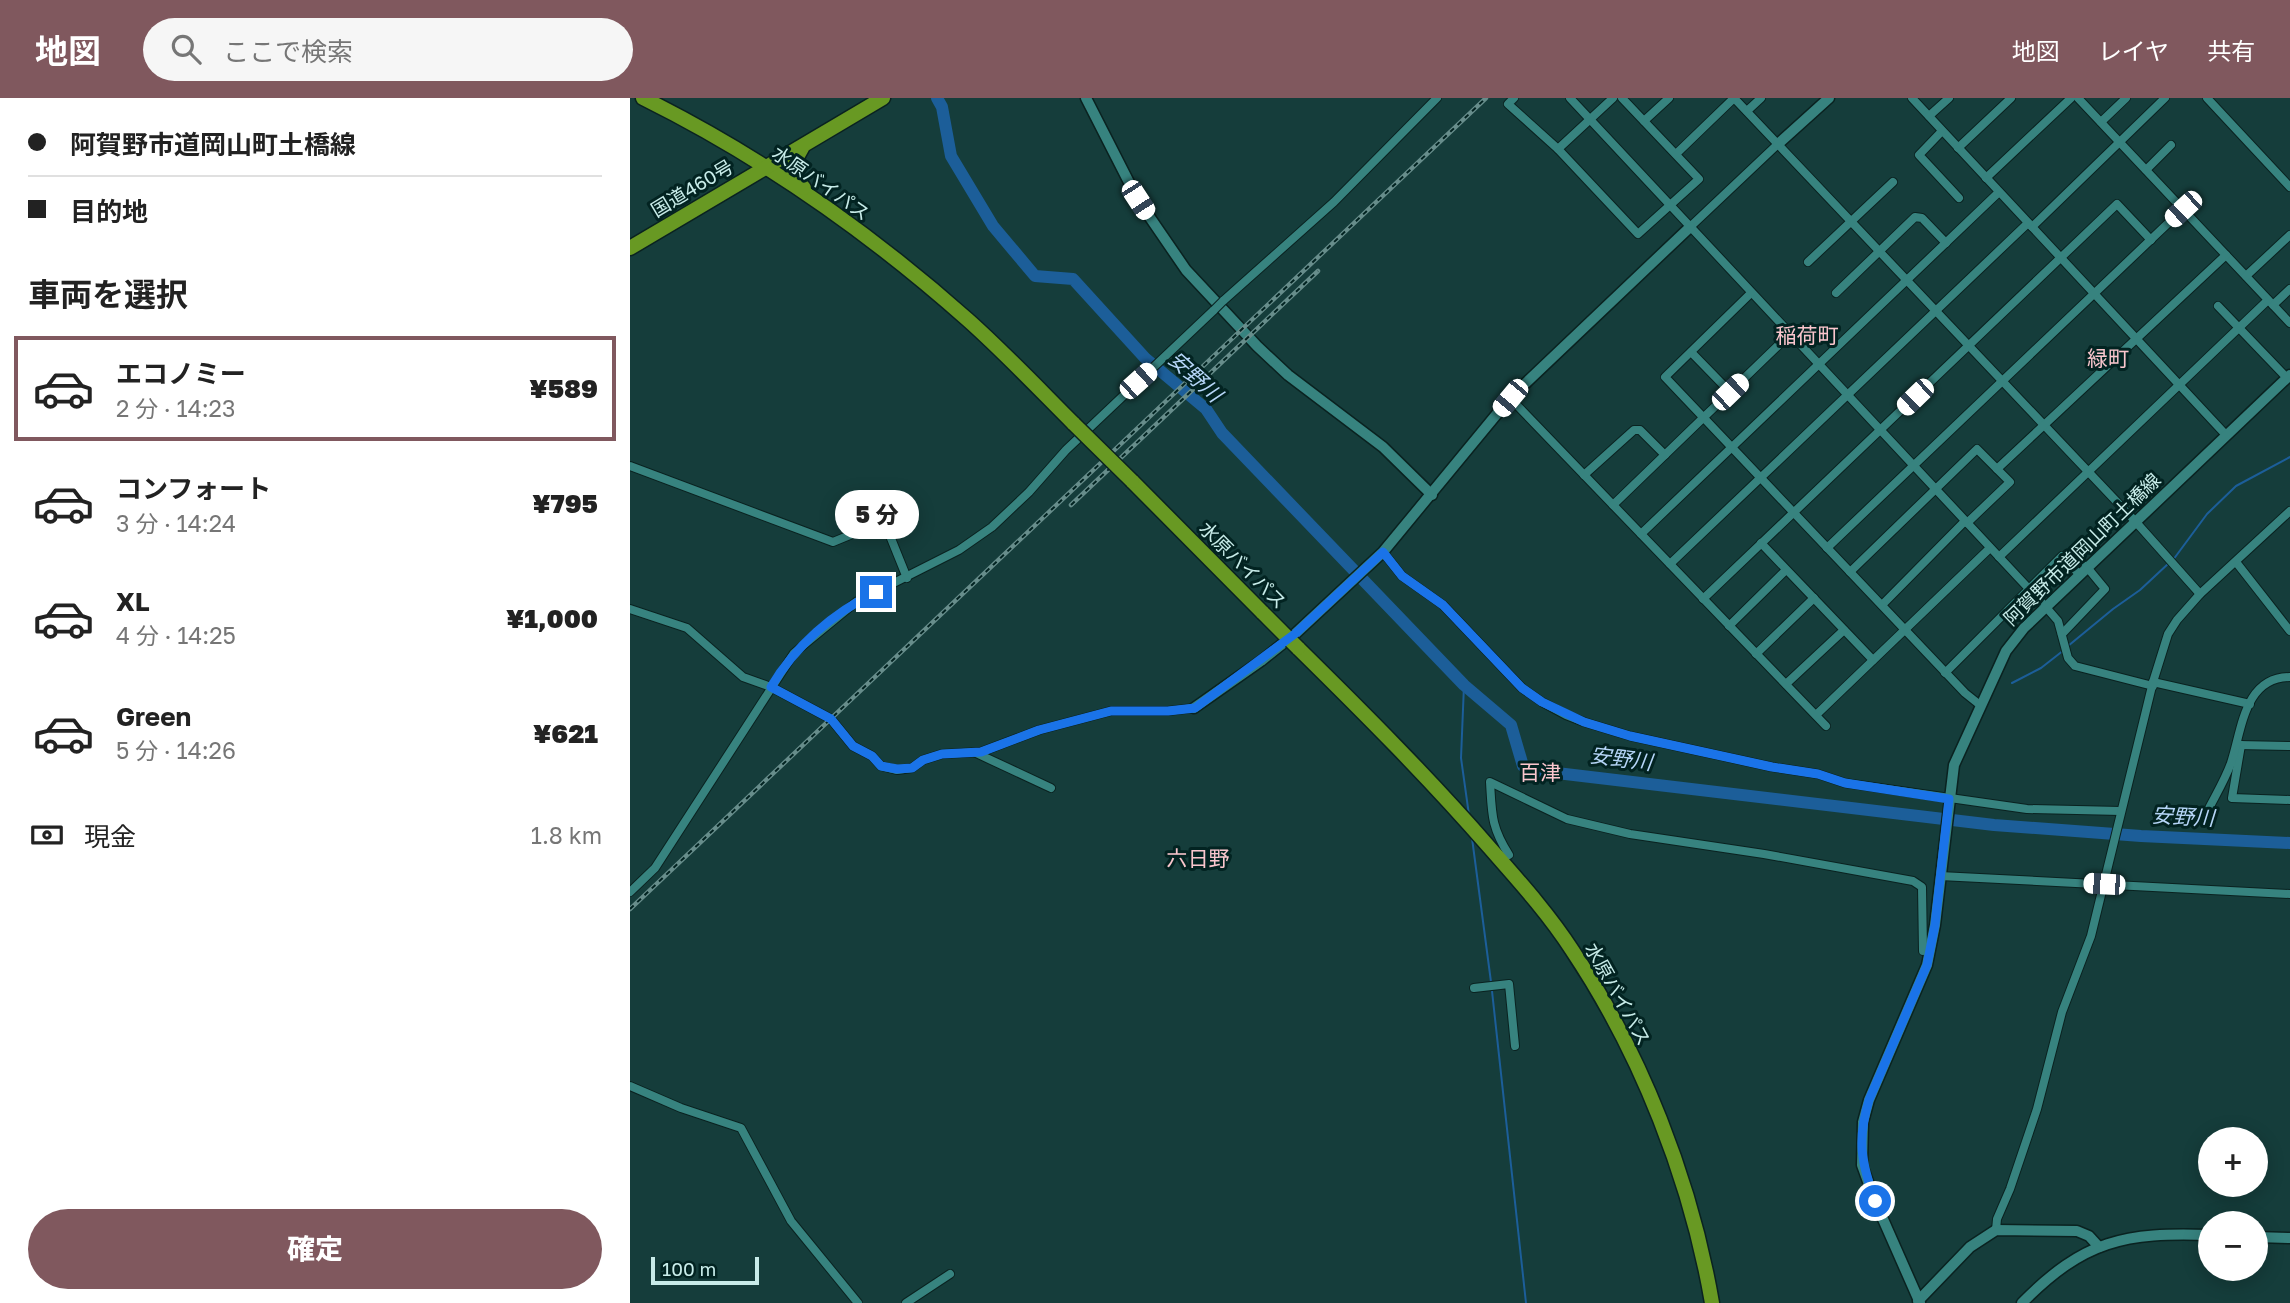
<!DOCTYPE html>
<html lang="ja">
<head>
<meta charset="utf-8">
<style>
  :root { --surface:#fff; --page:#f6f6f6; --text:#222; --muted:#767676; --line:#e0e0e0; --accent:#80585e }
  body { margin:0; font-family:"Golos Text","Noto Sans JP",sans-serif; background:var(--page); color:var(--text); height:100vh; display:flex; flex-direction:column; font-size:26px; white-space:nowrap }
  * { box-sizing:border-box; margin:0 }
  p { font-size:23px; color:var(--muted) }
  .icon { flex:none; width:38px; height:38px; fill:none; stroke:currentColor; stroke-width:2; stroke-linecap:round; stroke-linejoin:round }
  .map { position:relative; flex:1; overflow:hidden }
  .side { display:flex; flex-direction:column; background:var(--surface); width:630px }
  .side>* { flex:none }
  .top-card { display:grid; align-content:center; height:154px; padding:0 28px; background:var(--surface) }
  .fabs { position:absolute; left:1568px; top:1029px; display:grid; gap:14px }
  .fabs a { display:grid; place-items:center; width:70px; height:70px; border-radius:50%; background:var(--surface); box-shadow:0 4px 18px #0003; font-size:35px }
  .scale { position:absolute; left:21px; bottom:18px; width:108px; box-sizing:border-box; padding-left:7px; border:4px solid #c8ece9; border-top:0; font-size:19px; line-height:24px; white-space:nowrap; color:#c8ece9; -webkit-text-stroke:5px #022321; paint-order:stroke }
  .end { position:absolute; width:32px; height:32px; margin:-16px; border:9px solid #1a73e8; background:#fff; box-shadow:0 0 0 4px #fff }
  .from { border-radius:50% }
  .bubble { position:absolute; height:49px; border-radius:24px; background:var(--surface); box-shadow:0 4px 18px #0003; font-size:23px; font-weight:800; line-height:49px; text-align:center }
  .car { position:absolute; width:21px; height:42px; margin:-21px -10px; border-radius:9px; box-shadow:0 0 5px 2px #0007; background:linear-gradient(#fff 24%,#345 0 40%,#fff 0 76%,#345 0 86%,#fff 0) }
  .top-card b { display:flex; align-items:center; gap:24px; height:66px; font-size:26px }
  .top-card b+b { border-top:2px solid var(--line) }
  .top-card i { width:18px; height:18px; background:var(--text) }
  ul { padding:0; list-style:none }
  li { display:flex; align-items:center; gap:21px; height:105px; margin:0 14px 10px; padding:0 14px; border:4px solid transparent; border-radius:0px }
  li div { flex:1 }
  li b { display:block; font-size:26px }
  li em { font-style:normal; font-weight:800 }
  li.current { border-color:var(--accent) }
  li>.icon { width:63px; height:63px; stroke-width:1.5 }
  h2 { padding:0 28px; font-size:32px; line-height:84px }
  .pay { display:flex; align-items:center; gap:18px; height:77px; padding:0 28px; font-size:26px }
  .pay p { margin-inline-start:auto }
  .action { display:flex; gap:14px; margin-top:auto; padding:14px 28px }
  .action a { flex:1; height:80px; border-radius:42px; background:var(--accent); color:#fff; font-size:28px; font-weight:800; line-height:80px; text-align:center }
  header { display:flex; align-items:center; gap:42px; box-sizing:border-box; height:98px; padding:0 35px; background:var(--accent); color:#fff }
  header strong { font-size:33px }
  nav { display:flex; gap:38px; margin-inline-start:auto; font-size:24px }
  .search { width:490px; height:63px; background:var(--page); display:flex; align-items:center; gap:18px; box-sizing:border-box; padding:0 24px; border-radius:38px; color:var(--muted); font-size:26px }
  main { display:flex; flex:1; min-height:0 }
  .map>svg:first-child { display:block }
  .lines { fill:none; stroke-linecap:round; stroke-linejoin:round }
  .stream { stroke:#1c5e99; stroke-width:2 }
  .river { stroke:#1c5e99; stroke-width:12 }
  .street-casing { stroke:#0a2220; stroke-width:10 }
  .secondary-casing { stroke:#0a2220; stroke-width:13 }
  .highway-casing { stroke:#0a2220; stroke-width:17 }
  .street { stroke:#37837f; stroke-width:8 }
  .secondary { stroke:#37837f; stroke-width:10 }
  .highway { stroke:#689923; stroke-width:14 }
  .rail-casing { stroke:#678d8b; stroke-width:4.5 }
  .rail { stroke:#022321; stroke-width:2; stroke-dasharray:5; stroke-linecap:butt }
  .street-bridge-casing { stroke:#0a2220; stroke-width:10; stroke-linecap:butt }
  .highway-bridge-casing { stroke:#0a2220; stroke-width:17; stroke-linecap:butt }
  .street-bridge { stroke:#37837f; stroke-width:8 }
  .highway-bridge { stroke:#689923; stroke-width:14 }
  .route { stroke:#1a73e8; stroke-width:9 }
  .labels { text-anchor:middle; stroke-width:6; stroke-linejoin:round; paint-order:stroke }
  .street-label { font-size:19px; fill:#c8ece9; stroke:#022321 }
  .neighbourhood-label { font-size:21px; fill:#fac6cd; stroke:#022321 }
  .water-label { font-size:21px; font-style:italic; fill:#b6d6f8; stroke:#022321 }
</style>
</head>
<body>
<header>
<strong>地図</strong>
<div class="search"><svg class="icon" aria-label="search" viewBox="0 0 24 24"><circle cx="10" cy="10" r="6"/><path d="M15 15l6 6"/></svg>ここで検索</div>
<nav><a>地図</a><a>レイヤ</a><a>共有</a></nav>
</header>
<main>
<section class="side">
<div class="top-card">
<b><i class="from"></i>阿賀野市道岡山町土橋線</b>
<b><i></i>目的地</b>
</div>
<h2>車両を選択</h2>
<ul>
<li class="current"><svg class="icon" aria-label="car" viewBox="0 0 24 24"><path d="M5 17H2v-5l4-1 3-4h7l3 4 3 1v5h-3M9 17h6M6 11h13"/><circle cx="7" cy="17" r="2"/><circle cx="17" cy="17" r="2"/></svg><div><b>エコノミー</b><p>2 分 · 14:23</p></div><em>¥589</em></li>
<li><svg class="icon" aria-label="car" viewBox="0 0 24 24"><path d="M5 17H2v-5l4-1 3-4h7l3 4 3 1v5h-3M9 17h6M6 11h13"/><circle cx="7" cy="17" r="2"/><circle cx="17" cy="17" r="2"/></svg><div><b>コンフォート</b><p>3 分 · 14:24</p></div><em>¥795</em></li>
<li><svg class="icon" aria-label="car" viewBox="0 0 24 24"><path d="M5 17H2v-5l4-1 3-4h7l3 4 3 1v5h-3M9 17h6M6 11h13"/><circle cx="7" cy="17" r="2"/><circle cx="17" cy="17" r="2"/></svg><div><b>XL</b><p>4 分 · 14:25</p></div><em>¥1,000</em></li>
<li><svg class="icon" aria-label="car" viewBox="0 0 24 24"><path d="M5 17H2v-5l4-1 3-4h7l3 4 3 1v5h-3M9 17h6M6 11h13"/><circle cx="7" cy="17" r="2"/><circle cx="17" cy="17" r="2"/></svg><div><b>Green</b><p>5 分 · 14:26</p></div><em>¥621</em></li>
</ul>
<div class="pay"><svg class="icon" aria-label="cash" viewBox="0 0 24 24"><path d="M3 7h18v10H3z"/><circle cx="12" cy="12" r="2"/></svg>現金<p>1.8 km</p></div>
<div class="action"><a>確定</a></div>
</section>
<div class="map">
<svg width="1660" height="1205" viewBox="0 0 1660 1205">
  <rect width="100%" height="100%" fill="#153d3b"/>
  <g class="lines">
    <g class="stream">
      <path d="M1543 462 1577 416 1606 388 1660 359"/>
      <path d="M1438 548 1483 511 1510 492 1539 465"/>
      <path d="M1382 585 1411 570 1434 552"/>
      <path d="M834 587 831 660 839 717"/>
      <path d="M842 740 861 884"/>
      <path d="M862 893 896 1205"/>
    </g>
    <path class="river" d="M307 0 312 9 321 58 363 128 405 178 443 181 515 260 576 311 592 335 834 587 881 627 893 668 910 673 1364 727 1511 738 1660 745"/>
    <g class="street-casing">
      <g id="street">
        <path d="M884 0 878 6 928 51 1008 136 1069 81 992 0"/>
        <path d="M940 0 1415 508 1428 523 1438 560 1445 568 1523 588"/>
        <path d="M1104 0 1505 423 1570 496"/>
        <path d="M1282 0 1596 337"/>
        <path d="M1448 0 1660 225"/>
        <path d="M1577 0 1660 89"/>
        <path d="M1117 13 1131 0"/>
        <path d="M1299 18 1319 0"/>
        <path d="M1014 23 1039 0"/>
        <path d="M1471 24 1496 0"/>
        <path d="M1312 33 1289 57 1329 100"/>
        <path d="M1328 50 1381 0"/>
        <path d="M928 51 983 0"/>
        <path d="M1046 56 1104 0"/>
        <path d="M1516 72 1541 47"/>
        <path d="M1356 80 1441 0"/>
        <path d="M1060 129 1148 46"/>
        <path d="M1402 129 1535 0"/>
        <path d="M1178 164 1263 84"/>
        <path d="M1616 178 1660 137"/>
        <path d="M1121 195 1035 279 1335 595 1350 607"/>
        <path d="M1206 195 1285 119 1292 120 1316 145"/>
        <path d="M593 203 704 104 807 0"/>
        <path d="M1643 207 1660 191"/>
        <path d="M1588 208 1657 280"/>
        <path d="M1061 254 1100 294"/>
        <path d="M880 300 1196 628"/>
        <path d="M0 368 203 444 254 423 277 480"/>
        <path d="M1367 371 1596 157"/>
        <path d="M954 377 1004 332H1010L1035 357"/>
        <path d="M983 407 1160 236"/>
        <path d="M1011 436 1369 94"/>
        <path d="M1131 445 1243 562"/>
        <path d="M1197 450 1553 111"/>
        <path d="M753 454 772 478 813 507 892 590 912 604 936 617 954 624 1000 638 1142 669 1188 676 1215 685 1397 711 1491 713"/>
        <path d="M1369 459 1638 202"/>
        <path d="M1606 464 1660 533"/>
        <path d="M1040 466 1398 125"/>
        <path d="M1220 474 1347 351 1380 384 1337 425"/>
        <path d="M1073 501 1487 106 1521 142"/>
        <path d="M1252 507 1335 423"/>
        <path d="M0 511 57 530 113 579 141 589 201 621 223 648 242 658 251 668 267 672 282 670 293 662 312 656 351 654 409 632 481 613H538L564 610"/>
        <path d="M1099 528 1156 472"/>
        <path d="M1432 536 1475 491 1456 468"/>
        <path d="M1126 556 1184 500"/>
        <path d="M1315 575 1432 458 1449 476"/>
        <path d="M1523 584 1620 606"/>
        <path d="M1156 586 1214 532"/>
        <path d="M1186 617 1360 450"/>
        <path d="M1608 647 1660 648"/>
        <path d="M1611 647 1602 700 1660 702"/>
        <path d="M346 655 421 690"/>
        <path d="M1577 714C1585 698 1595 682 1601 665 1612 632 1614 579 1660 579"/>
        <path d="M879 757C861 729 862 716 860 684L937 721 1000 736 1134 756 1283 783 1292 789 1293 853"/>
        <path d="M1310 778 1660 796"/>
        <path d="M0 794 25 770 164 555 226 504 329 452 362 429 399 394 436 352 584 212"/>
        <path d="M844 890 879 886 885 948"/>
        <path d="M0 988 51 1010 111 1030 161 1123 228 1205"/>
        <path d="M1366 1132 1367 1121 1380 1091 1407 1011 1432 914 1461 838 1523 584 1538 536 1547 522 1570 496 1660 413"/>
        <path d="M276 1205 320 1176"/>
      </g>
    </g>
    <g class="secondary-casing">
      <g id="secondary">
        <path d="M456 0 508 102 556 172 627 248 658 277 753 349 802 397"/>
        <path d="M1148 46 1199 0"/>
        <path d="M564 610 631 563 666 535 753 454 880 300 1060 129"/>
        <path d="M1626 1139 1660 1140"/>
        <path d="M1288 1203 1340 1149 1366 1132 1447 1133 1459 1138 1469 1149"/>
        <path d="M1290 1205 1245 1103 1232 1067 1233 1024 1239 1002 1297 867 1305 827 1324 667 1376 553 1394 530 1660 277"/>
        <path d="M1392 1205C1454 1142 1495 1134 1580 1137"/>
      </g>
    </g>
    <g class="highway-casing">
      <g id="highway">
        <path d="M13 0C130 58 240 135 338 222 375 255 409 291 444 326"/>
        <path d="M172 50 162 68 163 76 174 90"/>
        <path d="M0 150 253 0"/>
        <path d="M502 383 633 515"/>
        <path d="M668 550C734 615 799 680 859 749 888 782 918 815 942 852 1011 955 1061 1083 1082 1205"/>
      </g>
    </g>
    <use href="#street" class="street"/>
    <use href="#secondary" class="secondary"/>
    <use href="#highway" class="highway"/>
    <g class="rail-casing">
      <g id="rail">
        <path d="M441 407 688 173"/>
        <path d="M0 811 856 0"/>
      </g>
    </g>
    <use href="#rail" class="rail"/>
    <g class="street-bridge-casing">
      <path id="street-bridge" d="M584 212 593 203"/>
    </g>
    <g class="highway-bridge-casing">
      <g id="highway-bridge">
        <path d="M444 326 502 383"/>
        <path d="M633 515 668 550"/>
      </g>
    </g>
    <use href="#street-bridge" class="street-bridge"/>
    <use href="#highway-bridge" class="highway-bridge"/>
  </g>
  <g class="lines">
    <path class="route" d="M246 494C203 515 165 548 141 589L201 621 223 648 242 658 251 668 267 671 282 670 293 662 312 656 351 654 409 632 481 613H538L565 610 666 535 753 454 772 478 813 507 892 590 912 604 954 624 1000 638 1142 669 1188 676 1215 685 1319 701 1305 827 1297 867 1239 1002C1227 1042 1231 1064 1245 1103"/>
  </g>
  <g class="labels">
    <g class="street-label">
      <text transform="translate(191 85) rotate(35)" y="7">水原バイパス</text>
      <text transform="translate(62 90) rotate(-31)" y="7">国道460号</text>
      <text transform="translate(1452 451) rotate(-44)" y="7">阿賀野市道岡山町土橋線</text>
      <text transform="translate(613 467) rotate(45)" y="7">水原バイパス</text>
      <text transform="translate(988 896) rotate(61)" y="7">水原バイパス</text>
    </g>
    <g class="neighbourhood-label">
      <text x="1177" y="245">稲荷町</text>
      <text x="1478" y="268">緑町</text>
      <text x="910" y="682">百津</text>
      <text x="568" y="768">六日野</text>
    </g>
    <g class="water-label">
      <text transform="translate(565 279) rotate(42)" y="7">安野川</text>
      <text transform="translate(991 661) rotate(7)" y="7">安野川</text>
      <text transform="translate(1553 719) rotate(3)" y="7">安野川</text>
    </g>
  </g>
</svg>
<div class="fabs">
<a>+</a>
<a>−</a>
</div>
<div class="scale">100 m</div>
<i class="end from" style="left:1245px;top:1103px"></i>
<i class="end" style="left:246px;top:494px"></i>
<div class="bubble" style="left:205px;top:392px;width:84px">5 分</div>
<i class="car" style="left:508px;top:102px;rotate:147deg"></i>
<i class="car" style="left:1553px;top:111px;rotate:227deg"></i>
<i class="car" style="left:508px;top:283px;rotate:48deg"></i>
<i class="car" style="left:1100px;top:294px;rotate:46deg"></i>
<i class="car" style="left:1285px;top:299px;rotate:226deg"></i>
<i class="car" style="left:880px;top:300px;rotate:220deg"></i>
<i class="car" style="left:1474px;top:786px;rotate:273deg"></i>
</div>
</main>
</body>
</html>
